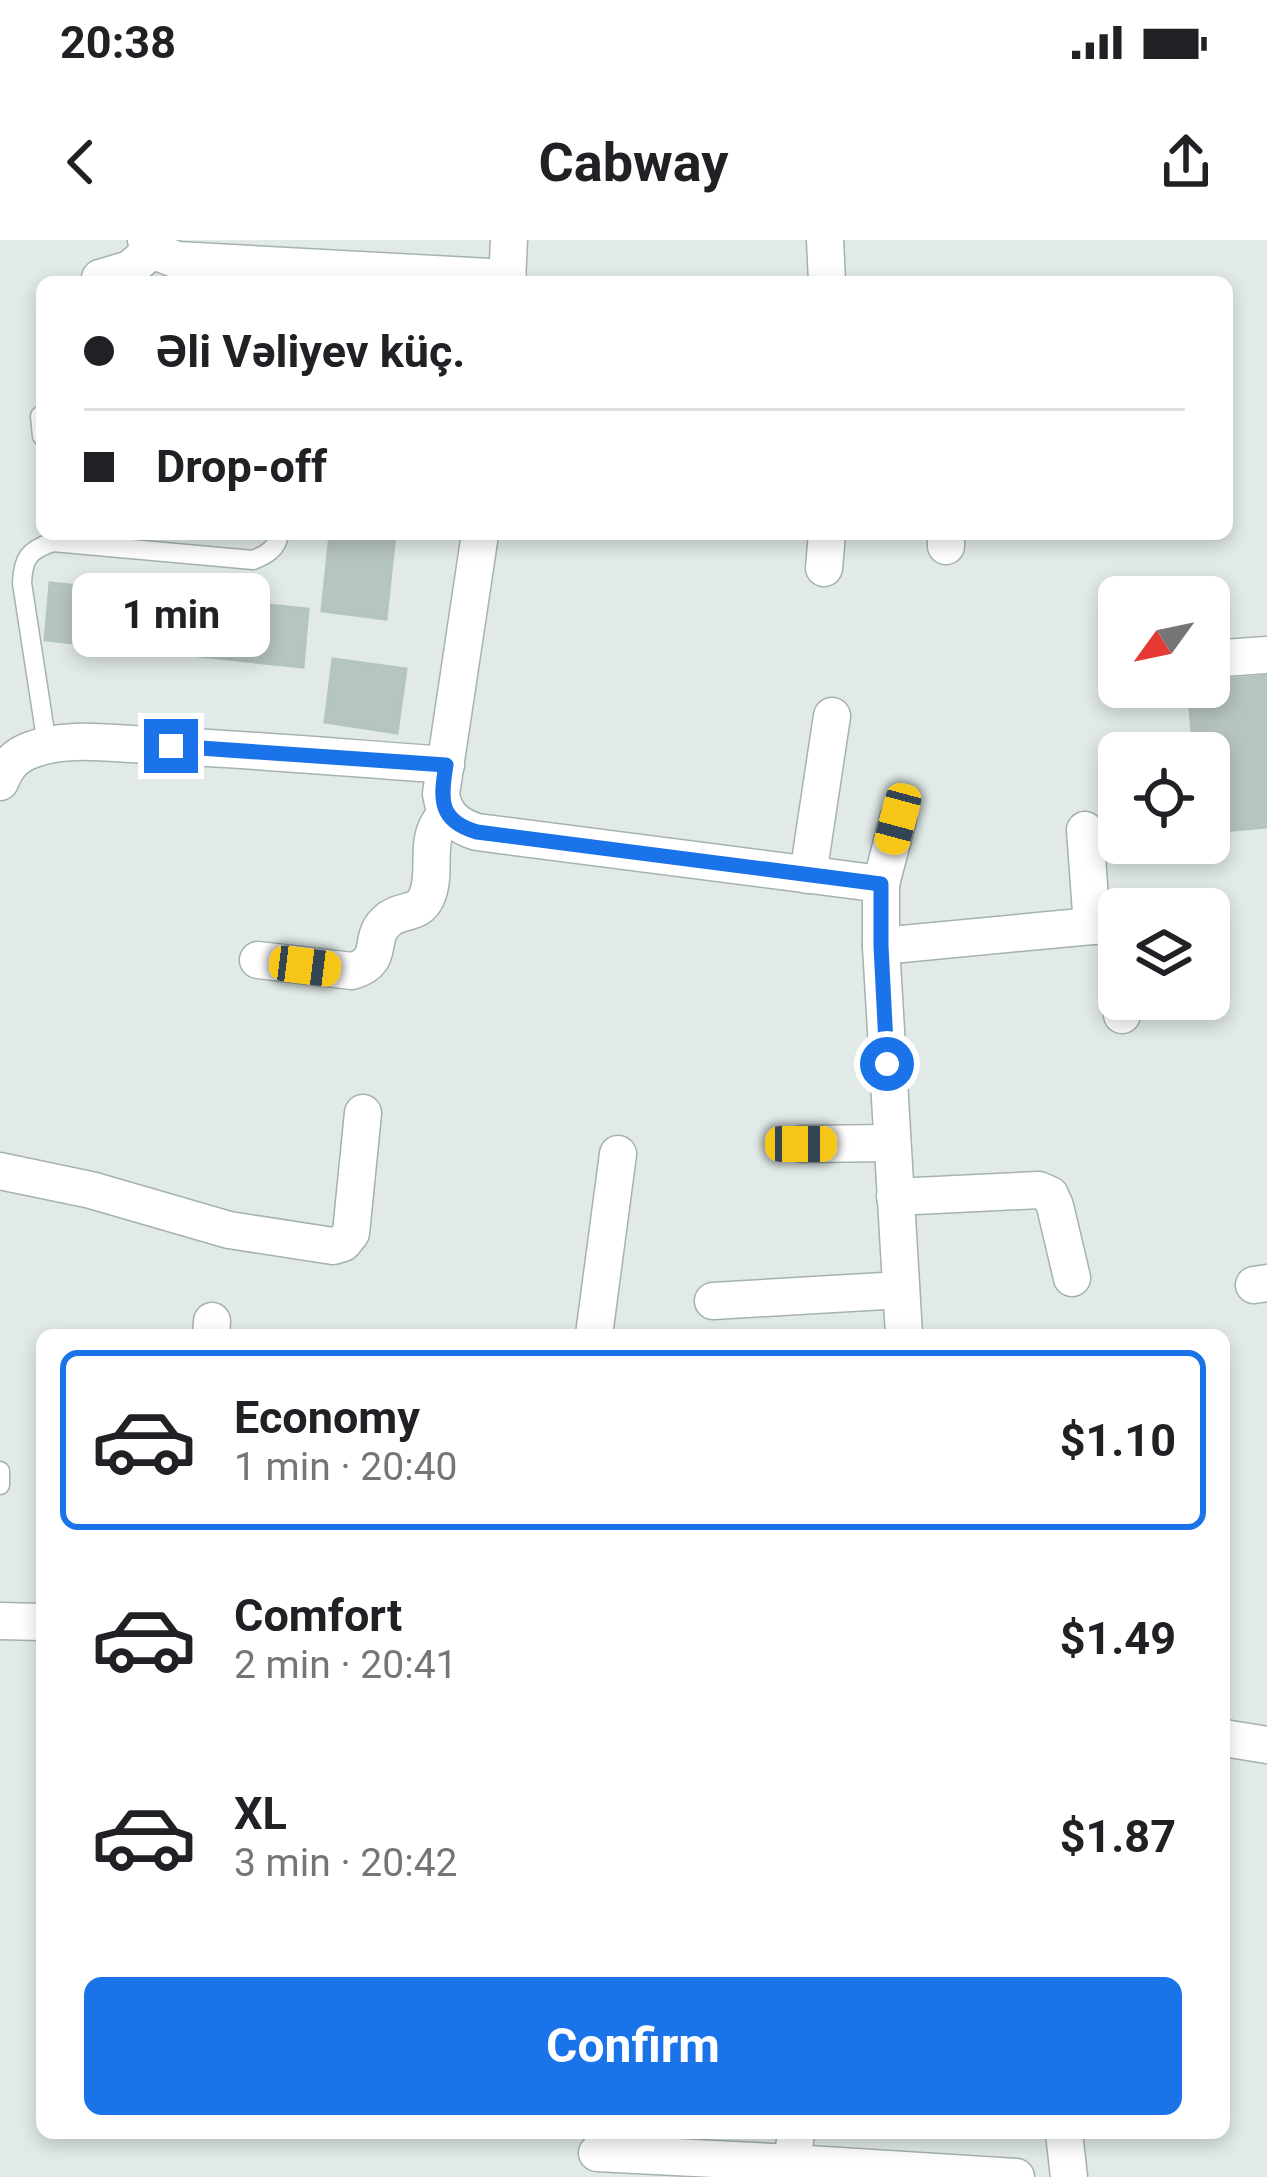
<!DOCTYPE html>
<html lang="en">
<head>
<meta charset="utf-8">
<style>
  :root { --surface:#fff; --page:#f2f2f2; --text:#202124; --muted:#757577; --line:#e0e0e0; --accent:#1a73e8 }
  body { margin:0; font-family:Roboto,sans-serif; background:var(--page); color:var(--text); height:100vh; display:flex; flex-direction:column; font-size:45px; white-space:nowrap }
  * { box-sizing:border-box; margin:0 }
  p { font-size:39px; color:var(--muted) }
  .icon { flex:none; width:66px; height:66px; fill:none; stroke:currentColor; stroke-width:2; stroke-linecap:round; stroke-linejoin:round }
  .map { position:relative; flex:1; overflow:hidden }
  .details { position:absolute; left:36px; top:1089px; width:1194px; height:810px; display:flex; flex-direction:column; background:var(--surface); border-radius:18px; box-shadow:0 6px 18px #0003 }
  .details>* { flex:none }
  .top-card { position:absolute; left:36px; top:36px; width:1197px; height:264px; border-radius:18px; box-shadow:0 6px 18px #0003; display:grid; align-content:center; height:264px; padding:0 48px; background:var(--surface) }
  .needle { width:78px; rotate:237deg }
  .controls { position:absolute; left:1098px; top:336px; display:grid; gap:24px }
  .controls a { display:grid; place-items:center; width:132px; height:132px; border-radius:18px; background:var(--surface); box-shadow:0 6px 18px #0003; font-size:60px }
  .end { position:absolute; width:54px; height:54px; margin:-27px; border:15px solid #1a73e8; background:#fff; box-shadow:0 0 0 6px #fff }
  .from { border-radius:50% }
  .bubble { position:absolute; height:84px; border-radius:18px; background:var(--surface); box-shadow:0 6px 18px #0003; font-size:39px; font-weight:700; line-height:84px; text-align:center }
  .car { position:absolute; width:36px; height:72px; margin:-36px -18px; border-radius:15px; box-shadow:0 0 9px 3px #0007; background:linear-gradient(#f5c518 24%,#345 0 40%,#f5c518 0 76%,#345 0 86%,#f5c518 0) }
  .top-card b { display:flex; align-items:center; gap:42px; height:114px; font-size:45px }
  .top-card b+b { border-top:3px solid var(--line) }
  .top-card i { width:30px; height:30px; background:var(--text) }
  ul { padding:21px 0 0; list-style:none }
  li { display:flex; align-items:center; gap:36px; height:180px; margin:0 24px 18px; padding:0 24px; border:6px solid transparent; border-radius:18px }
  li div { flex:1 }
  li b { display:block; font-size:45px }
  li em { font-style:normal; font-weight:700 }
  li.selected { border-color:var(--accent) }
  li>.icon { width:108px; height:108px; stroke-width:1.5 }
  .cta { display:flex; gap:24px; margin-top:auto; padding:24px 48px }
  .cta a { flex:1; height:138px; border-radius:18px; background:var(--accent); color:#fff; font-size:48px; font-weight:700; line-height:138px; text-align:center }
  .status { display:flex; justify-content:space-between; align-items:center; height:84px; padding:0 60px; background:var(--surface); direction:ltr }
  .status svg { height:33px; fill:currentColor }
  header { display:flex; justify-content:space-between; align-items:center; height:156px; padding:0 48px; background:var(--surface); font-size:54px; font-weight:700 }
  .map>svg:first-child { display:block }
  .building { fill:#b7c5c2; stroke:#b4c4c0; stroke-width:3 }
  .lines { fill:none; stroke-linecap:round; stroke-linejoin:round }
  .service-casing { stroke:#a4b2b0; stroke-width:21 }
  .minor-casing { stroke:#a4b2b0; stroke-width:39 }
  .service { stroke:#fff; stroke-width:18 }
  .minor { stroke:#fff; stroke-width:36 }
  .route { stroke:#1a73e8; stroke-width:15 }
</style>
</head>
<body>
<div class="status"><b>20:38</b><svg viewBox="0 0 49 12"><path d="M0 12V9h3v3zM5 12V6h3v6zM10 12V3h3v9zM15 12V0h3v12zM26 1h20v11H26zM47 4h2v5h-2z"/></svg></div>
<header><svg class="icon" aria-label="back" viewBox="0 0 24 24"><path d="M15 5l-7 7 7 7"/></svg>Cabway<svg class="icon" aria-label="share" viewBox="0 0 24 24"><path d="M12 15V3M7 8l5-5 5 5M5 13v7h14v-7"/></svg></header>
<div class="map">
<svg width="1267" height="1937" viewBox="0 0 1267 1937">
  <rect width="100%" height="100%" fill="#e1eae8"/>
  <g class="building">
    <path d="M330 294H395L386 379 322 371Z"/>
    <path d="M50 343 308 369 303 427 45 400Z"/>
    <path d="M333 419 406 429 397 493 325 482Z"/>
    <path d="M1267 436V587L1209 592V513H1194L1188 447H1209V441Z"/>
  </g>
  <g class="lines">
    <g class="service-casing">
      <g id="service">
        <path d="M40 176 42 196"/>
        <path d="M47 505 22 343C23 318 29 310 53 302L253 320C266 315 277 309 279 294"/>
        <path d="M0 1231V1245"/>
      </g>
    </g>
    <g class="minor-casing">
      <g id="minor">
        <path d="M146 0 152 10 177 20 508 38"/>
        <path d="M825 0 827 42"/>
        <path d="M100 38 130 29 152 10"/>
        <path d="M507 42 509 0"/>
        <path d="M480 294 441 554C444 575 457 586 477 592L881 644V706L904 1095"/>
        <path d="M946 294V306"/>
        <path d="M824 328 827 294"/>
        <path d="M1209 419 1267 415"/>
        <path d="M0 542C7 526 14 516 31 510 67 496 112 504 150 505 249 509 347 518 446 525"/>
        <path d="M1085 590 1092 686"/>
        <path d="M808 635 832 476"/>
        <path d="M881 644 898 579"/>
        <path d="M881 706 1092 686C1105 685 1112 685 1119 697"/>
        <path d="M258 720 352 731C387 721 366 698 388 680 402 668 419 676 427 656 436 635 427 609 436 589 438 583 443 578 446 572"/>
        <path d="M1122 759V775"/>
        <path d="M801 904 892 903"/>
        <path d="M0 931 91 950 229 990 333 1006 343 1003 351 993 363 873"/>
        <path d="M895 957 1039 950 1050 955 1055 966 1072 1038"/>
        <path d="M1254 1045 1267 1043"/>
        <path d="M713 1061 901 1050"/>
        <path d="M211 1095 212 1081"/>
        <path d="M594 1095 618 914"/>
        <path d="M0 1381 42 1382"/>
        <path d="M1224 1498 1267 1505"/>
        <path d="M1064 1893 1069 1937"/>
        <path d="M597 1913 792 1923 796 1893"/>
        <path d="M785 1937 792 1923 1016 1937"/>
      </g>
    </g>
    <use href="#service" class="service"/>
    <use href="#minor" class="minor"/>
  </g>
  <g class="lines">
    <path class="route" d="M171 506 446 525C440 560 439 581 477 592L881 644V706L887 824"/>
  </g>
</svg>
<div class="controls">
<a><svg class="needle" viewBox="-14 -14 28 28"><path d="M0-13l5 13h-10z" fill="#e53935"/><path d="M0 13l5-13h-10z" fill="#757577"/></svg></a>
<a><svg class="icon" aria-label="locate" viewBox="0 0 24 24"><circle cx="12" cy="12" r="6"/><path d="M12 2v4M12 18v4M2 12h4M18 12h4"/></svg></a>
<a><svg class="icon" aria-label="layers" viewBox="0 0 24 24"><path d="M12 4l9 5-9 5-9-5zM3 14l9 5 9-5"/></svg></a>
</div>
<i class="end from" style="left:887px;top:824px"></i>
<i class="end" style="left:171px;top:506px"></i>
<div class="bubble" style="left:72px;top:333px;width:198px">1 min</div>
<i class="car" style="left:898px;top:579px;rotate:195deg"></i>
<i class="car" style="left:305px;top:726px;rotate:97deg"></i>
<i class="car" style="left:801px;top:904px;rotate:90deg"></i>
<div class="top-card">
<b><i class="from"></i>Əli Vəliyev küç.</b>
<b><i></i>Drop-off</b>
</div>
<section class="details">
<ul>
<li class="selected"><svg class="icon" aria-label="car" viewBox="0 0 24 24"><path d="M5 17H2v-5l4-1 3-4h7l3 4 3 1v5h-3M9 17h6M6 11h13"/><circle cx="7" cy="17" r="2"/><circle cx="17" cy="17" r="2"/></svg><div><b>Economy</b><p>1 min · 20:40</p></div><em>$1.10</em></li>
<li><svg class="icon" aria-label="car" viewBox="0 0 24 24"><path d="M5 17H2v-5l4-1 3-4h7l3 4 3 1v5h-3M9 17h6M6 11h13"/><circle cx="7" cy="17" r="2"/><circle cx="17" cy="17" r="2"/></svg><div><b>Comfort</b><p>2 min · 20:41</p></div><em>$1.49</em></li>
<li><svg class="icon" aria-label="car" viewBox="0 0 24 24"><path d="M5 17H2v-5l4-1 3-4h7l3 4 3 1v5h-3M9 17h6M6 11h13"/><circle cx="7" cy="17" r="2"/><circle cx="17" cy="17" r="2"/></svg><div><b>XL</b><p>3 min · 20:42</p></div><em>$1.87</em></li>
</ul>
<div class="cta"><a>Confirm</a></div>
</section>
</div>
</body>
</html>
